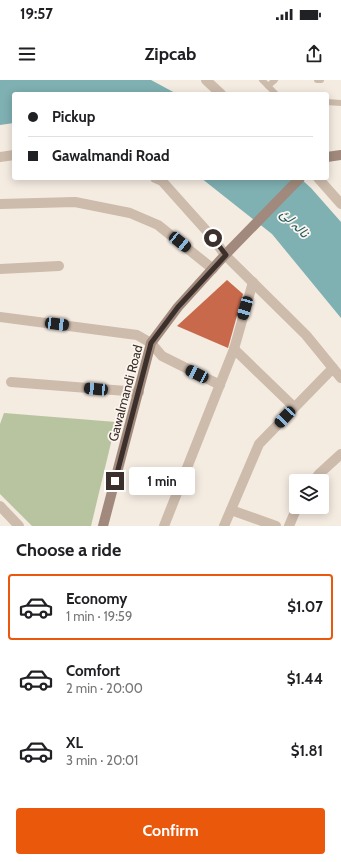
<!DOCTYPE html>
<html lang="en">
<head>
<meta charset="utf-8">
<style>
  :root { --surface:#fff; --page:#f2f2f2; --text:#202124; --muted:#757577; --line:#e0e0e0; --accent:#ea580c }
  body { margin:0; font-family:Cabin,Vazirmatn,sans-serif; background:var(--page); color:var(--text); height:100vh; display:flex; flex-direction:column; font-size:15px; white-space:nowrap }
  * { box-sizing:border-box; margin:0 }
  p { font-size:13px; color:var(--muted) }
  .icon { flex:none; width:22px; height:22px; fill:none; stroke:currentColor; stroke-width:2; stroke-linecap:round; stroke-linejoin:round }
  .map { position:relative; height:446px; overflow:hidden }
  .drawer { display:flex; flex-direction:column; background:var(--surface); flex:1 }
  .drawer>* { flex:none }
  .hud { position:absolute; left:12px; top:12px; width:317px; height:88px; border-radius:4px; box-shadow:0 2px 10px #0003; display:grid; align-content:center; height:88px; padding:0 16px; background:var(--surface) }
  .buttons { position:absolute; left:289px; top:394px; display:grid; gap:8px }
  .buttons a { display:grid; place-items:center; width:40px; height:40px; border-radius:4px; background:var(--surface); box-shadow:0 2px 10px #0003; font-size:20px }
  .end { position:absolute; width:18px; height:18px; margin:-9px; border:5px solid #3b302b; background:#fff; box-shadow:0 0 0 2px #fff }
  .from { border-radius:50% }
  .bubble { position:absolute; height:28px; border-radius:4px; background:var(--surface); box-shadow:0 2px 10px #0003; font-size:13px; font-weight:800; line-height:28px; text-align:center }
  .car { position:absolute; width:12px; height:24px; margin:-12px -6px; border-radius:5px; box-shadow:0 0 3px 1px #0007; background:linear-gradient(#222 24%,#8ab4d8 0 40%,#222 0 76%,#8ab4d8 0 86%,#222 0) }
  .hud b { display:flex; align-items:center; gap:14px; height:38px; font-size:15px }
  .hud b+b { border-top:1px solid var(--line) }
  .hud i { width:10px; height:10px; background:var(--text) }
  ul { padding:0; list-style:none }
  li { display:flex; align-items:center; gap:12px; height:66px; margin:0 8px 6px; padding:0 8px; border:2px solid transparent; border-radius:4px }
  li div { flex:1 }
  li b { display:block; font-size:15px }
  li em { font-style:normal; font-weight:800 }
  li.current { border-color:var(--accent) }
  li>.icon { width:36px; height:36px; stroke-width:1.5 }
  h2 { padding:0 16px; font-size:18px; line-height:48px }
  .cta { display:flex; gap:8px; margin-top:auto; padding:8px 16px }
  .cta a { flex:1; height:46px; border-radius:4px; background:var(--accent); color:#fff; font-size:16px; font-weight:800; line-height:46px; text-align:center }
  .status { display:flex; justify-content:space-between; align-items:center; height:28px; padding:0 20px; background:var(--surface); direction:ltr }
  .status svg { height:11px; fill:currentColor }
  header { display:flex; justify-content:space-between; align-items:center; height:52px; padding:0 16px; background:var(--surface); font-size:18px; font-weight:800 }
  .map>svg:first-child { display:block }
  .green { fill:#b8c4a0 }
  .water { fill:#7fb0b2 }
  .building { fill:#c8694b }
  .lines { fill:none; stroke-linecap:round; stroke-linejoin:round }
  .lane { stroke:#cdbbac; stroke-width:6 }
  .street { stroke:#cdbbac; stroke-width:10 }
  .secondary { stroke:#a18a7d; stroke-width:10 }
  .route { stroke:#3b302b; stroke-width:5 }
  .labels { text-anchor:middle; stroke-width:3.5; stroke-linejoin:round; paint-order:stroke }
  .street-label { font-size:13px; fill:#3b302b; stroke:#fbf5ee }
  .water-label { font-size:14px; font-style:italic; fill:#1f5a5e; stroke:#fbf5ee }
</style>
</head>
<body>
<div class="status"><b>19:57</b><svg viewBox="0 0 49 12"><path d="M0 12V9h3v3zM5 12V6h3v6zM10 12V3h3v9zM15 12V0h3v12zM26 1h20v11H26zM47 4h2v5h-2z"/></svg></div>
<header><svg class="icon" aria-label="menu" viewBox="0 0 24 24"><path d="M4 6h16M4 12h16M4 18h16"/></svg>Zipcab<svg class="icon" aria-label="share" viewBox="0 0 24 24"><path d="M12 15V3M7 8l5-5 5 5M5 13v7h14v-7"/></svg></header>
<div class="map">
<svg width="341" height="446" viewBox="0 0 341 446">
  <rect width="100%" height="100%" fill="#f4ebe1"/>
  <path class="green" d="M4 333 116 342 91 446H32L0 414V344Z"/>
  <g class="water">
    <path d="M0 0H151L177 14H14V43L0 45Z"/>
    <path d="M201 98H300L311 108 341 142V238L272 154Z"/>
  </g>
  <path class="building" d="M227 200 243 214 228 268 177 246Z"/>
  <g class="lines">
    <g class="lane">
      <path d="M262 0 276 14"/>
      <path d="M317 0H321"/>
      <path d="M268 6 275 0"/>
      <path d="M327 22 341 23"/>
    </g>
    <g class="street">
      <path d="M206 0 221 14"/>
      <path d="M0 77 14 75"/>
      <path d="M155 98 162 101 213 158 225 175 306 255 341 298"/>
      <path d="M318 98 341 124"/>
      <path d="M0 124 75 122 130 133 158 145 213 189"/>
      <path d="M0 189 59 186"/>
      <path d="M0 237 137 255 151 263 162 276 220 305"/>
      <path d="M234 269 294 327"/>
      <path d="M11 302 139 312"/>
      <path d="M314 401 319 394 341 374"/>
      <path d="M0 426 19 446"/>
      <path d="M231 430 276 446"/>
      <path d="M164 446 234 269 253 202"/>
      <path d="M224 446 259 364 333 288"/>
      <path d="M289 446 297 427"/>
    </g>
    <g class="secondary">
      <path d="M327 77 341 75"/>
      <path d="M103 446 151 263 178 227 225 175 300 98"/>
    </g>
  </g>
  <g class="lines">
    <path class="route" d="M115 401 151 263 178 227 226 175 213 158"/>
  </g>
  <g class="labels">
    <g class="street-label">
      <text transform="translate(125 313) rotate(-75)" y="5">Gawalmandi Road</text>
    </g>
    <g class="water-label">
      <text transform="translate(295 143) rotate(45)" y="5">نالہ لئ</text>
    </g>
  </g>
</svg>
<div class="buttons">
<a><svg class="icon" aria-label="layers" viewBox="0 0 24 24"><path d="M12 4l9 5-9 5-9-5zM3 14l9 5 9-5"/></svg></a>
</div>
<i class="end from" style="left:213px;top:158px"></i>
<i class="end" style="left:115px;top:401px"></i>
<div class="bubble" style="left:129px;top:387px;width:66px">1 min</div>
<i class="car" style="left:180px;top:162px;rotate:129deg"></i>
<i class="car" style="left:245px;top:228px;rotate:196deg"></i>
<i class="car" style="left:57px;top:244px;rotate:97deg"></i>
<i class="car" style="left:197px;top:294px;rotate:296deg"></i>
<i class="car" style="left:96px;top:309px;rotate:275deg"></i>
<i class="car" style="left:285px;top:337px;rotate:223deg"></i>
<div class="hud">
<b><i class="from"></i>Pickup</b>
<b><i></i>Gawalmandi Road</b>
</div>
</div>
<section class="drawer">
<h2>Choose a ride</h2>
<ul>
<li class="current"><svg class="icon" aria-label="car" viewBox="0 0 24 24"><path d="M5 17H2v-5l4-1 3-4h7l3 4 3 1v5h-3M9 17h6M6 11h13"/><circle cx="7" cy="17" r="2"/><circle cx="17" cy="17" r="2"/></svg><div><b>Economy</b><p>1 min · 19:59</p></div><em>$1.07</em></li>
<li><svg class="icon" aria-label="car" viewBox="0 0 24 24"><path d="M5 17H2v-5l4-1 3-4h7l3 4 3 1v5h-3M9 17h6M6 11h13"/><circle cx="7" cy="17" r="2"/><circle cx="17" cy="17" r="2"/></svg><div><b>Comfort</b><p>2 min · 20:00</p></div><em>$1.44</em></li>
<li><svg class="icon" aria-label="car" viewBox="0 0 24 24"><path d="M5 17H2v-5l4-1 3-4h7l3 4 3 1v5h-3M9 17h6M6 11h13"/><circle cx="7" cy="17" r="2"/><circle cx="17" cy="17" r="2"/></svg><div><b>XL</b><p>3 min · 20:01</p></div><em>$1.81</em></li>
</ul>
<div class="cta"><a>Confirm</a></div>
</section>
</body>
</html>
